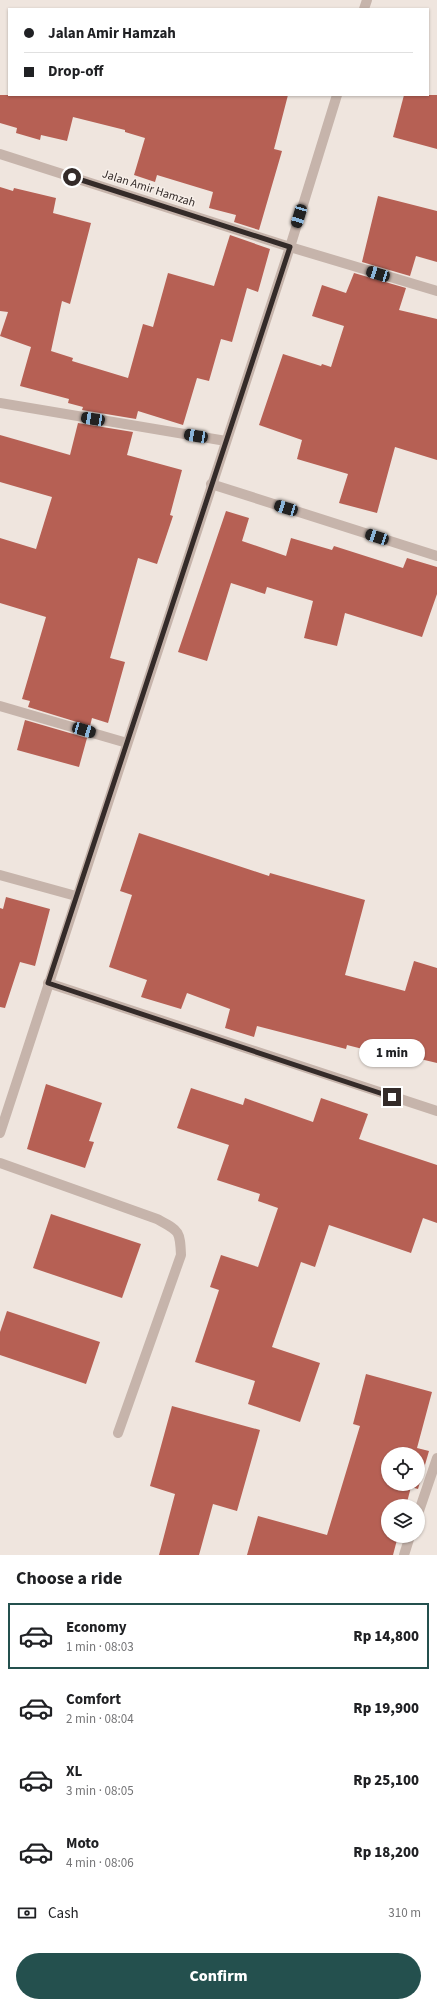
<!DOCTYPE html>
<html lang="en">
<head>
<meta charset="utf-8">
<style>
  :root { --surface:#fff; --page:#f2f2f2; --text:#202124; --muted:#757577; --line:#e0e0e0; --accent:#24504e }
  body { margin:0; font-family:"Source Sans 3",sans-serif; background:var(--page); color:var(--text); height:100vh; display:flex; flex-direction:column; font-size:15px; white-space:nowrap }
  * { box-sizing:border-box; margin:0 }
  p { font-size:13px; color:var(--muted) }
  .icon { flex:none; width:22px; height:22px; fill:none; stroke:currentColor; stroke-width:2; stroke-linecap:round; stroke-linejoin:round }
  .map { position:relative; height:1555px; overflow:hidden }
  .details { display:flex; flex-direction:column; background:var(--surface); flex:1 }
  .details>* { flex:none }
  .top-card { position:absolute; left:8px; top:8px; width:421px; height:88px; border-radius:0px; box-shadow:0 1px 3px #0004; display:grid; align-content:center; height:88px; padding:0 16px; background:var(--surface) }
  .buttons { position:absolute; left:381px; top:1447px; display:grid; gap:8px }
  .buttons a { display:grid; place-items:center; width:44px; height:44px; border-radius:50%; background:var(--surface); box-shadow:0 1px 3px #0004; font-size:20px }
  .end { position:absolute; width:18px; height:18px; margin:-9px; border:5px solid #342b29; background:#fff; box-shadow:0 0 0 2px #fff }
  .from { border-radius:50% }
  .bubble { position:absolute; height:28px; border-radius:14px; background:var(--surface); box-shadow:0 1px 3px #0004; font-size:13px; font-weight:800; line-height:28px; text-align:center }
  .car { position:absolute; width:12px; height:24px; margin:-12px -6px; border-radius:5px; box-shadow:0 0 3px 1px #0007; background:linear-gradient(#222 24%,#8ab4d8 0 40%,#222 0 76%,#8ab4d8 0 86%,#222 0) }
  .top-card b { display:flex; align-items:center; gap:14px; height:38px; font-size:15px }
  .top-card b+b { border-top:1px solid var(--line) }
  .top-card i { width:10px; height:10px; background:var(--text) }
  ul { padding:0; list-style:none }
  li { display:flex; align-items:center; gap:12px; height:66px; margin:0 8px 6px; padding:0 8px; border:2px solid transparent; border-radius:0px }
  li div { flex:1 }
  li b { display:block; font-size:15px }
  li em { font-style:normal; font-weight:800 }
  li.current { border-color:var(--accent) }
  li>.icon { width:36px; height:36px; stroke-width:1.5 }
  h2 { padding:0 16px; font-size:18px; line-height:48px }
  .pay { display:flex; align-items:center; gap:10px; height:44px; padding:0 16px; font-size:15px }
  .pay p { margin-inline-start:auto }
  .primary-button { display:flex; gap:8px; margin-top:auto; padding:8px 16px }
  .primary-button a { flex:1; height:46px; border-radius:24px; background:var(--accent); color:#fff; font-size:16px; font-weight:800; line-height:46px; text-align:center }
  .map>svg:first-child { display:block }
  .building { fill:#b66054; fill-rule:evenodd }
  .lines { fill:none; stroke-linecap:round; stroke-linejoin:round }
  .street { stroke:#c6b4ab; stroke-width:10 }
  .route { stroke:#342b29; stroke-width:5 }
  .labels { text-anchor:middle; stroke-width:3; stroke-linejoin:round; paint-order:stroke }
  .street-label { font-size:12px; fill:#342b29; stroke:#f7efe9 }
</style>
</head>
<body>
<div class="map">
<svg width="437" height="1555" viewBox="0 0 437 1555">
  <rect width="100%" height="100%" fill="#efe5de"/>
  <g class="building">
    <path d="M0 95H288L274 149 282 151 259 230 234 222 236 215 209 208 213 192 157 175 155 182 134 175 145 138 125 132V130L73 117 67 141 41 135 40 140 16 133 17 128 0 123Z"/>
    <path d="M404 95H437V149L393 137Z"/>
    <path d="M0 187 13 191 14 188 56 198 53 213 91 223 70 304 62 301 51 351 73 358 72 361 128 378 143 324 153 327 168 273 214 286 230 235 270 249 258 292 247 288 232 342 221 339 209 381 197 378 183 425 138 411 136 419 82 410 83 407 68 403 69 399 20 386 31 347 0 336 8 312 0 311Z"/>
    <path d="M378 196 437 211V262L416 256 410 276 362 262Z"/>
    <path d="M354 273 406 288 399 310 437 319V460L395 447 377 513 339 503 348 474 297 459 302 440 259 425 283 354 321 366 322 364 331 367 344 326 312 316 322 285 346 293Z"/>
    <path d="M78 423 133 432 127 455 182 470 170 515 173 516 157 564 138 558 110 658 125 662 108 723 92 718 90 726 28 707 30 701 22 699 46 617 0 603V538L36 549 52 497 0 482V435L70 455Z"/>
    <path d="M226 511 249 518 242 541 286 556 291 538 332 550 334 546 403 568 407 558 437 567V594L422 637 345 613 337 646 304 638 313 601 267 587 265 594 231 583 207 661 178 652Z"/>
    <path d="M25 720 87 738 79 767 17 750Z"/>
    <path d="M139 833 269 876 270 873 365 900 345 975 405 991 414 961 437 968V1063L391 1052 390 1056 347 1045 346 1049 257 1026 254 1037 225 1028 230 1009 187 993 181 1009 141 997 147 980 109 967 132 895 120 891Z"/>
    <path d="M6 897 50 909 35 966 20 962 5 1008 0 1007V908L3 909Z"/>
    <path d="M46 1084 102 1103 89 1141 94 1142 85 1168 27 1149Z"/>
    <path d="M191 1088 243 1105 245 1098 313 1122 321 1098 368 1114 359 1139 437 1165V1223L423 1218 411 1253 329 1225 315 1267 301 1262 272 1347 320 1363 300 1422 248 1404 255 1381 195 1362 219 1290 210 1287 221 1255 258 1267 278 1208 258 1201 260 1194 217 1180 229 1145 177 1128Z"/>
    <path d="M51 1214 141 1244 122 1298 33 1268Z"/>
    <path d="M7 1311 100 1342 86 1384 0 1355V1332Z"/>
    <path d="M366 1374 432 1392 417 1448 429 1451 418 1489 411 1487 406 1506H388V1536H398L393 1555H247L258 1516 327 1535 360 1426 353 1424ZM388 1454H418V1484H388Z"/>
    <path d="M172 1406 260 1430 237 1511 213 1504 199 1555H159L175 1494 150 1486Z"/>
  </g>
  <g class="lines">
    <g class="street">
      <path d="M364 9 367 0"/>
      <path d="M0 154 290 247 437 291"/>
      <path d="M0 403 226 441"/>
      <path d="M211 484 437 556"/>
      <path d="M0 706 127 743"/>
      <path d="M0 875 76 896"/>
      <path d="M48 983 437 1111"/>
      <path d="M0 1133 290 247 337 95"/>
      <path d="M0 1163 157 1219C179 1231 180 1230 181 1255L118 1433"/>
      <path d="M418 1514 437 1458"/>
      <path d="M404 1555 410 1536"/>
    </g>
  </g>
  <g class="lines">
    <path class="route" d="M72 177 290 247 48 983 392 1097"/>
  </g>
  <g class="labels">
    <g class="street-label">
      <text transform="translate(149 188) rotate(18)" y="4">Jalan Amir Hamzah</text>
    </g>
  </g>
</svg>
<div class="buttons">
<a><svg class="icon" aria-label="locate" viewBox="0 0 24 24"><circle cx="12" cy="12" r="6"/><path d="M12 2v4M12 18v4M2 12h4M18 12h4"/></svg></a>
<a><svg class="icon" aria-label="layers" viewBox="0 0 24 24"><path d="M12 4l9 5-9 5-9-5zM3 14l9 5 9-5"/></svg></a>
</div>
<i class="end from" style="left:72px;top:177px"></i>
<i class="end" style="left:392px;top:1097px"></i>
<div class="bubble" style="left:359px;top:1039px;width:66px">1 min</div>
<i class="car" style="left:299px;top:216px;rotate:197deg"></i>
<i class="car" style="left:378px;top:274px;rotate:287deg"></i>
<i class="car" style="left:93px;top:419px;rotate:279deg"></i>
<i class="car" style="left:196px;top:436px;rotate:280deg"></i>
<i class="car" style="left:286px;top:508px;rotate:287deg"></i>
<i class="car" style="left:377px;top:537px;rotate:288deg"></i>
<i class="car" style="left:84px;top:730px;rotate:106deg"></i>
<div class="top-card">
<b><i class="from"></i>Jalan Amir Hamzah</b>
<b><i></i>Drop-off</b>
</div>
</div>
<section class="details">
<h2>Choose a ride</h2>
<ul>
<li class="current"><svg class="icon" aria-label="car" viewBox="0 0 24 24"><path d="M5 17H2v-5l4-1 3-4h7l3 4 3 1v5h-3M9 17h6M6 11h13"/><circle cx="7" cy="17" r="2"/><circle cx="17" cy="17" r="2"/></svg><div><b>Economy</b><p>1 min · 08:03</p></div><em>Rp 14,800</em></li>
<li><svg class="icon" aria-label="car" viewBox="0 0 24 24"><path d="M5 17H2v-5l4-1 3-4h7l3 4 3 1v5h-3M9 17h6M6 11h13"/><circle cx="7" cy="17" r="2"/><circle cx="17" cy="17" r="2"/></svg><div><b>Comfort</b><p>2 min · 08:04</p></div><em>Rp 19,900</em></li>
<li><svg class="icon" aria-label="car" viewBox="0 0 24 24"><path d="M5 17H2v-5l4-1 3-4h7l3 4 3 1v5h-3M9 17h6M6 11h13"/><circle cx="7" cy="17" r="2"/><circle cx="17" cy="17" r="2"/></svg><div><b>XL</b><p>3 min · 08:05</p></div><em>Rp 25,100</em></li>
<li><svg class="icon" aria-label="car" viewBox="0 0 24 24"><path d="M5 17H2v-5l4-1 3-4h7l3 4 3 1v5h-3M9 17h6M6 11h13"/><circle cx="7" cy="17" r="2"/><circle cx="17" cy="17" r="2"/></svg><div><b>Moto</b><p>4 min · 08:06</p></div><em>Rp 18,200</em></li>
</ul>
<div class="pay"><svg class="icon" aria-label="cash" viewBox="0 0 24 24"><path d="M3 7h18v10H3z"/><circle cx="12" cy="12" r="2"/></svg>Cash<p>310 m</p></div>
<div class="primary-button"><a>Confirm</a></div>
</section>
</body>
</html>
